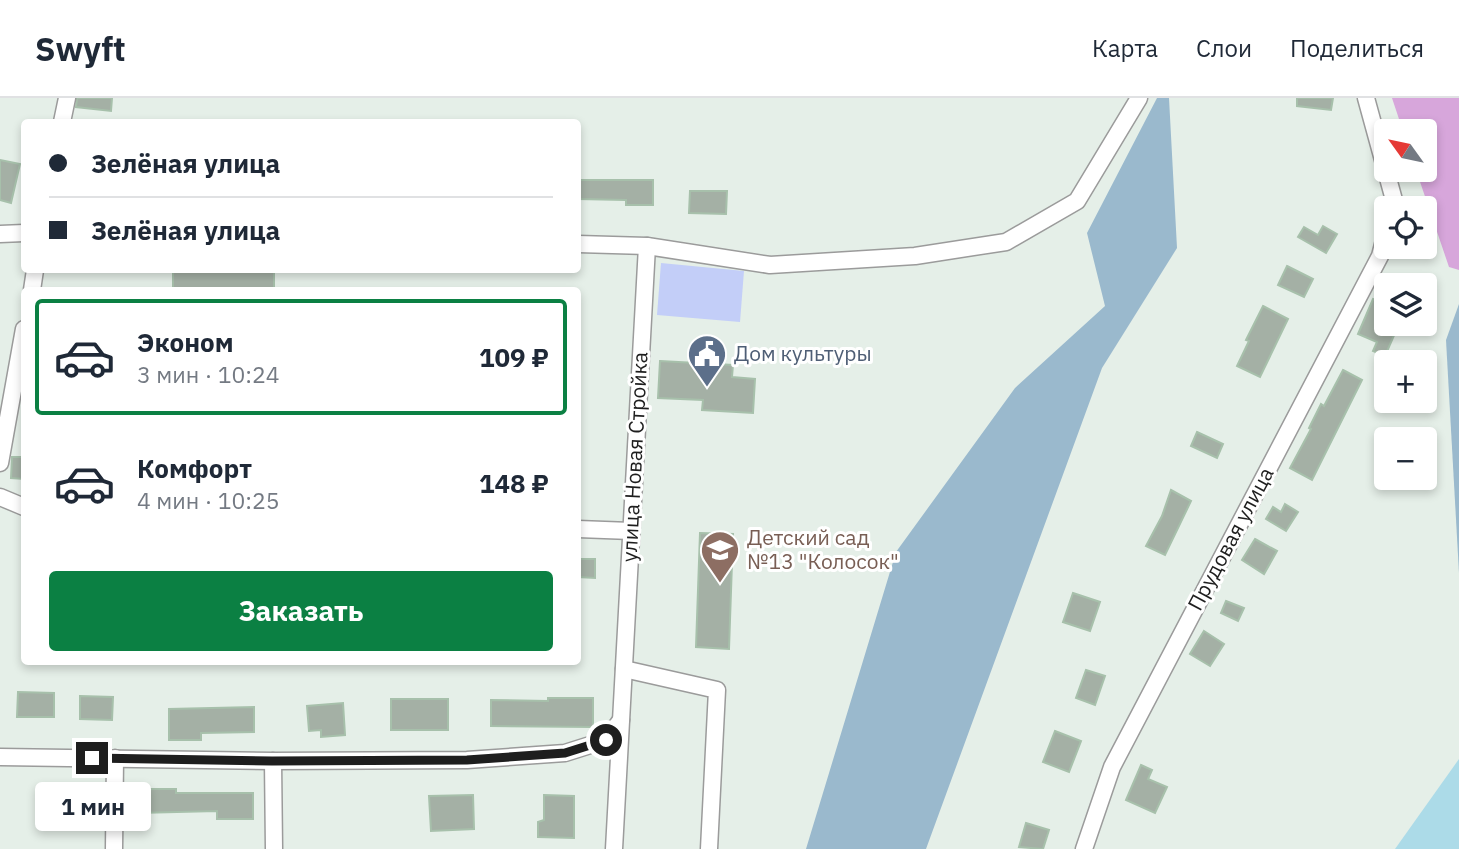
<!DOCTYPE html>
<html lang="ru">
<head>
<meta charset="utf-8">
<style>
  :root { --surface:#fff; --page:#f6f6f7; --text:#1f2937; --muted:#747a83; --line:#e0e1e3; --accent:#0b8043 }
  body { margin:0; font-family:"IBM Plex Sans",sans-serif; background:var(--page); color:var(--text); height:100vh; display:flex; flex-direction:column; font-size:26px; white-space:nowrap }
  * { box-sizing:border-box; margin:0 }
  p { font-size:23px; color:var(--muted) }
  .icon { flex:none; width:38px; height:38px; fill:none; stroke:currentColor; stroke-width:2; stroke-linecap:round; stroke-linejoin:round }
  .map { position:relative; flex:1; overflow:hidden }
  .drawer { position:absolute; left:21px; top:189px; width:560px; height:378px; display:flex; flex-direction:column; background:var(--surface); border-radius:7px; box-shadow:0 4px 10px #0003 }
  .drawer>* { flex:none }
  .top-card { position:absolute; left:21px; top:21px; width:560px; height:154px; border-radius:7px; box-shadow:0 4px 10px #0003; display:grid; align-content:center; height:154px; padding:0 28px; background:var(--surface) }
  .needle { width:46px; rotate:303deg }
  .tools { position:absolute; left:1374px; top:21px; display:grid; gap:14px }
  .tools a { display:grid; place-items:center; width:63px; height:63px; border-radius:7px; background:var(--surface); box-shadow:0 4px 10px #0003; font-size:35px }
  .end { position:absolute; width:32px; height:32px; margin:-16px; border:9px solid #1e1e1e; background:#fff; box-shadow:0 0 0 4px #fff }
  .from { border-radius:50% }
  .bubble { position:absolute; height:49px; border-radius:7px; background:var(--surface); box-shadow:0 4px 10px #0003; font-size:23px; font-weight:800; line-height:49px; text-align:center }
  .top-card b { display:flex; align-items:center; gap:24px; height:66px; font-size:26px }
  .top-card b+b { border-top:2px solid var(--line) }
  .top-card i { width:18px; height:18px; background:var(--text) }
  ul { padding:12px 0 0; list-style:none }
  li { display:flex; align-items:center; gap:21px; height:116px; margin:0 14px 10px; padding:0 14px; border:4px solid transparent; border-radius:7px }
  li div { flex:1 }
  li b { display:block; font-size:26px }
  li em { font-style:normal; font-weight:800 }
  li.on { border-color:var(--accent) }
  li>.icon { width:63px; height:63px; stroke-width:1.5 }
  .button { display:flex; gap:14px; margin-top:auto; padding:14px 28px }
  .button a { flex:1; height:80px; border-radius:7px; background:var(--accent); color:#fff; font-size:28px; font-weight:800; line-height:80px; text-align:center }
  header { display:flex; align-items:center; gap:42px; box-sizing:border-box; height:98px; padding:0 35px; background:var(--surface); border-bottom:2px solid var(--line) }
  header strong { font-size:33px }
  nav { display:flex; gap:38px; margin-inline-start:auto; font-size:24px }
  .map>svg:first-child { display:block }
  .grass { fill:#acdbe8 }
  .forest { fill:#9ab9cd }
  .park { fill:#c3cef8 }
  .water { fill:#d7a6db }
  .building { fill:#a4b0a5; stroke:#a7c0ab; stroke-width:2 }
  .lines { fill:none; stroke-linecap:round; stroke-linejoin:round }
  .minor-casing { stroke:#9b9b9b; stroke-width:19 }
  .minor { stroke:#fff; stroke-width:16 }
  .route { stroke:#1e1e1e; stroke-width:9 }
  .labels { text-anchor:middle; stroke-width:6; stroke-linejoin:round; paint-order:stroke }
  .service-label { font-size:21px; fill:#4e5e75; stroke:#fff; text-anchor:start }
  .street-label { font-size:21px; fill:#1e1e1e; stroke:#fff }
  .education-label { font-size:21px; fill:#785e54; stroke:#fff; text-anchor:start }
</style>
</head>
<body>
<header>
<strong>Swyft</strong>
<nav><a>Карта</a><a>Слои</a><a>Поделиться</a></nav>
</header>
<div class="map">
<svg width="1459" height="751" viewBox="0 0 1459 751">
  <rect width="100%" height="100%" fill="#e5efe8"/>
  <path class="grass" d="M1459 661V751H1395Z"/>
  <g class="forest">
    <path d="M1157 0H1169L1177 150 1102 270 926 751H806L896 454 1015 290 1105 208 1087 135Z"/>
    <path d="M1459 206V475L1446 242Z"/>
  </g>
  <path class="park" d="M661 165 744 173 740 224 657 217Z"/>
  <path class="water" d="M1392 0H1459V172L1449 169 1416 72H1424V33H1403Z"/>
  <g class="building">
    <path d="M77 0H112L111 13 76 9Z"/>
    <path d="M1297 0H1333L1331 12 1297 8Z"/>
    <path d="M0 62 20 66 11 105 0 102Z"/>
    <path d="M578 82H653V107H626V102L578 101Z"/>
    <path d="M690 93H727L726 116 689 115Z"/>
    <path d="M1323 128 1337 136 1326 155 1298 139 1304 129 1318 137Z"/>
    <path d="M1287 168 1313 181 1304 199 1278 187Z"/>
    <rect x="173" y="172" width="101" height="20"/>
    <path d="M1373 201 1386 206V226H1399L1385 258 1373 253 1377 244 1358 236Z"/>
    <path d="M1263 208 1288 221 1260 279 1237 268 1249 243 1246 242Z"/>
    <path d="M660 263 733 267 732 279 755 281 753 315 702 312 703 302 658 300Z"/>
    <path d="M1343 272 1362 282 1312 382 1290 370 1311 331 1309 330 1321 306 1324 308Z"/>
    <path d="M1197 334 1223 346 1217 360 1191 348Z"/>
    <path d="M12 359H24V381L11 380Z"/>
    <path d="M1171 392 1191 403 1165 457 1146 448 1162 418Z"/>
    <path d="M1285 406 1298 414 1286 433 1266 421 1273 409 1281 414Z"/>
    <path d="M700 435 733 436 729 551 696 549Z"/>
    <path d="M1255 441 1277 453 1264 476 1242 462Z"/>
    <path d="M578 461H595V480L578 479Z"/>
    <path d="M1073 495 1100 504 1090 533 1063 524Z"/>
    <path d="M1226 503 1244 510 1238 523 1221 515Z"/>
    <path d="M1204 533 1224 546 1210 568 1190 556Z"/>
    <path d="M1086 572 1105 578 1095 607 1076 600Z"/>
    <path d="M18 594 54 595V619H17Z"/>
    <path d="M80 598 113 599 112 622 80 621Z"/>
    <path d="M548 600H593V629L491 628V602L548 603Z"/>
    <rect x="391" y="601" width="57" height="31"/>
    <path d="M343 605 345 637 321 639V632L309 633 307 608Z"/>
    <path d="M254 609V634L201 635V642H169V611Z"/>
    <path d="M1055 633 1081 643 1069 674 1043 664Z"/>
    <path d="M1141 667 1152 672 1148 681 1167 689 1155 715 1126 702Z"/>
    <path d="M138 691H176V695H253V721H217V713L138 715Z"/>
    <path d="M473 697 474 731 431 733 429 698Z"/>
    <path d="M544 697 574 698V740L538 739V724L544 722Z"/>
    <path d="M60 698 90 699 89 727 59 726Z"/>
    <path d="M1026 725 1049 732 1043 751 1019 749Z"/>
  </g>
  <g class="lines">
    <g class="minor-casing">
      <g id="minor">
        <path d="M1366 0 1394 102 1392 110"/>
        <path d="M62 24 67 0"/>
        <path d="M0 136 24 135"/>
        <path d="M578 146 647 148 770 167 915 158 1006 144 1077 103 1139 0"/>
        <path d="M32 192 35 172"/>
        <path d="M0 365 24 231"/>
        <path d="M0 399 24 409"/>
        <path d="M578 431 631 433"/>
        <path d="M624 571 717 592 709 751"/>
        <path d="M0 659 273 663 467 662 565 655 606 642 621 622"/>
        <path d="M273 663 274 751"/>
        <path d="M114 751 115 660"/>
        <path d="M614 751 647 148"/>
        <path d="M1084 751 1112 669 1380 158 1386 135"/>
      </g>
    </g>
    <use href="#minor" class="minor"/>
  </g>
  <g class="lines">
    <path class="route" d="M92 660 272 663 467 662 565 655 606 642"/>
  </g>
  <defs>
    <g id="civic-pin" transform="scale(2.0125)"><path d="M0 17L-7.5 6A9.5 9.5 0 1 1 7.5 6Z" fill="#5c6f8a" stroke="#fff"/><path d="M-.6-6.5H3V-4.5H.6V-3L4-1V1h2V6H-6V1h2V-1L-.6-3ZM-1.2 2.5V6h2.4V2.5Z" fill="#fff"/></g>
    <g id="school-pin" transform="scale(2.0125)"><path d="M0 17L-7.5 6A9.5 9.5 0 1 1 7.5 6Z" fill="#8d6e63" stroke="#fff"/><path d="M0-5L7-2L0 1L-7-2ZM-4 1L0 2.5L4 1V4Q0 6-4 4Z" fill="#fff"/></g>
  </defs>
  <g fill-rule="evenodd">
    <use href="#civic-pin" x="707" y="256"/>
    <use href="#school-pin" x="720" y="452"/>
  </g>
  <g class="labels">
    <g class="service-label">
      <text x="734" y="263">Дом культуры</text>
    </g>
    <g class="street-label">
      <text transform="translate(635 359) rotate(-87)" y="7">улица Новая Стройка</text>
      <text transform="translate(1231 441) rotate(-62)" y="7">Прудовая улица</text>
    </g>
    <g class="education-label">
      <text x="747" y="447">Детский сад<tspan x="747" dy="24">№13 "Колосок"</tspan></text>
    </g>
  </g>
</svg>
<div class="tools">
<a><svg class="needle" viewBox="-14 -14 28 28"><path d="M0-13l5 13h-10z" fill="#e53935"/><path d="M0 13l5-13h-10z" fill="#747a83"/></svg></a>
<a><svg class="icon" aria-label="locate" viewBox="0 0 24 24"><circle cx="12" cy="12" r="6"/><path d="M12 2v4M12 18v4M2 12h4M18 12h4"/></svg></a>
<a><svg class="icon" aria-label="layers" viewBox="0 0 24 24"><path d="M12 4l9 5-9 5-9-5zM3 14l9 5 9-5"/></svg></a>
<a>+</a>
<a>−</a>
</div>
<i class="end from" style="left:606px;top:642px"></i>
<i class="end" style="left:92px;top:660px"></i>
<div class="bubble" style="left:35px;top:684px;width:116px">1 мин</div>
<div class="top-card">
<b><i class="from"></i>Зелёная улица</b>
<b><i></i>Зелёная улица</b>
</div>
<section class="drawer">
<ul>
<li class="on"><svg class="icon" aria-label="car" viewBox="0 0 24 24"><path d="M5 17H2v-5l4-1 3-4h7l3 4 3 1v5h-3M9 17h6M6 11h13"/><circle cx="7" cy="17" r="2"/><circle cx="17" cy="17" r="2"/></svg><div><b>Эконом</b><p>3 мин · 10:24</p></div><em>109 ₽</em></li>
<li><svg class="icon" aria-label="car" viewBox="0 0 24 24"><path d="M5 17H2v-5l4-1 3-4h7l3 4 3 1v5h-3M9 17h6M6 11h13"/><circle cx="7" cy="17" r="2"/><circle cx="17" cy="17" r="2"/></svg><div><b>Комфорт</b><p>4 мин · 10:25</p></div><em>148 ₽</em></li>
</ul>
<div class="button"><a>Заказать</a></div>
</section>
</div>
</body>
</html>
